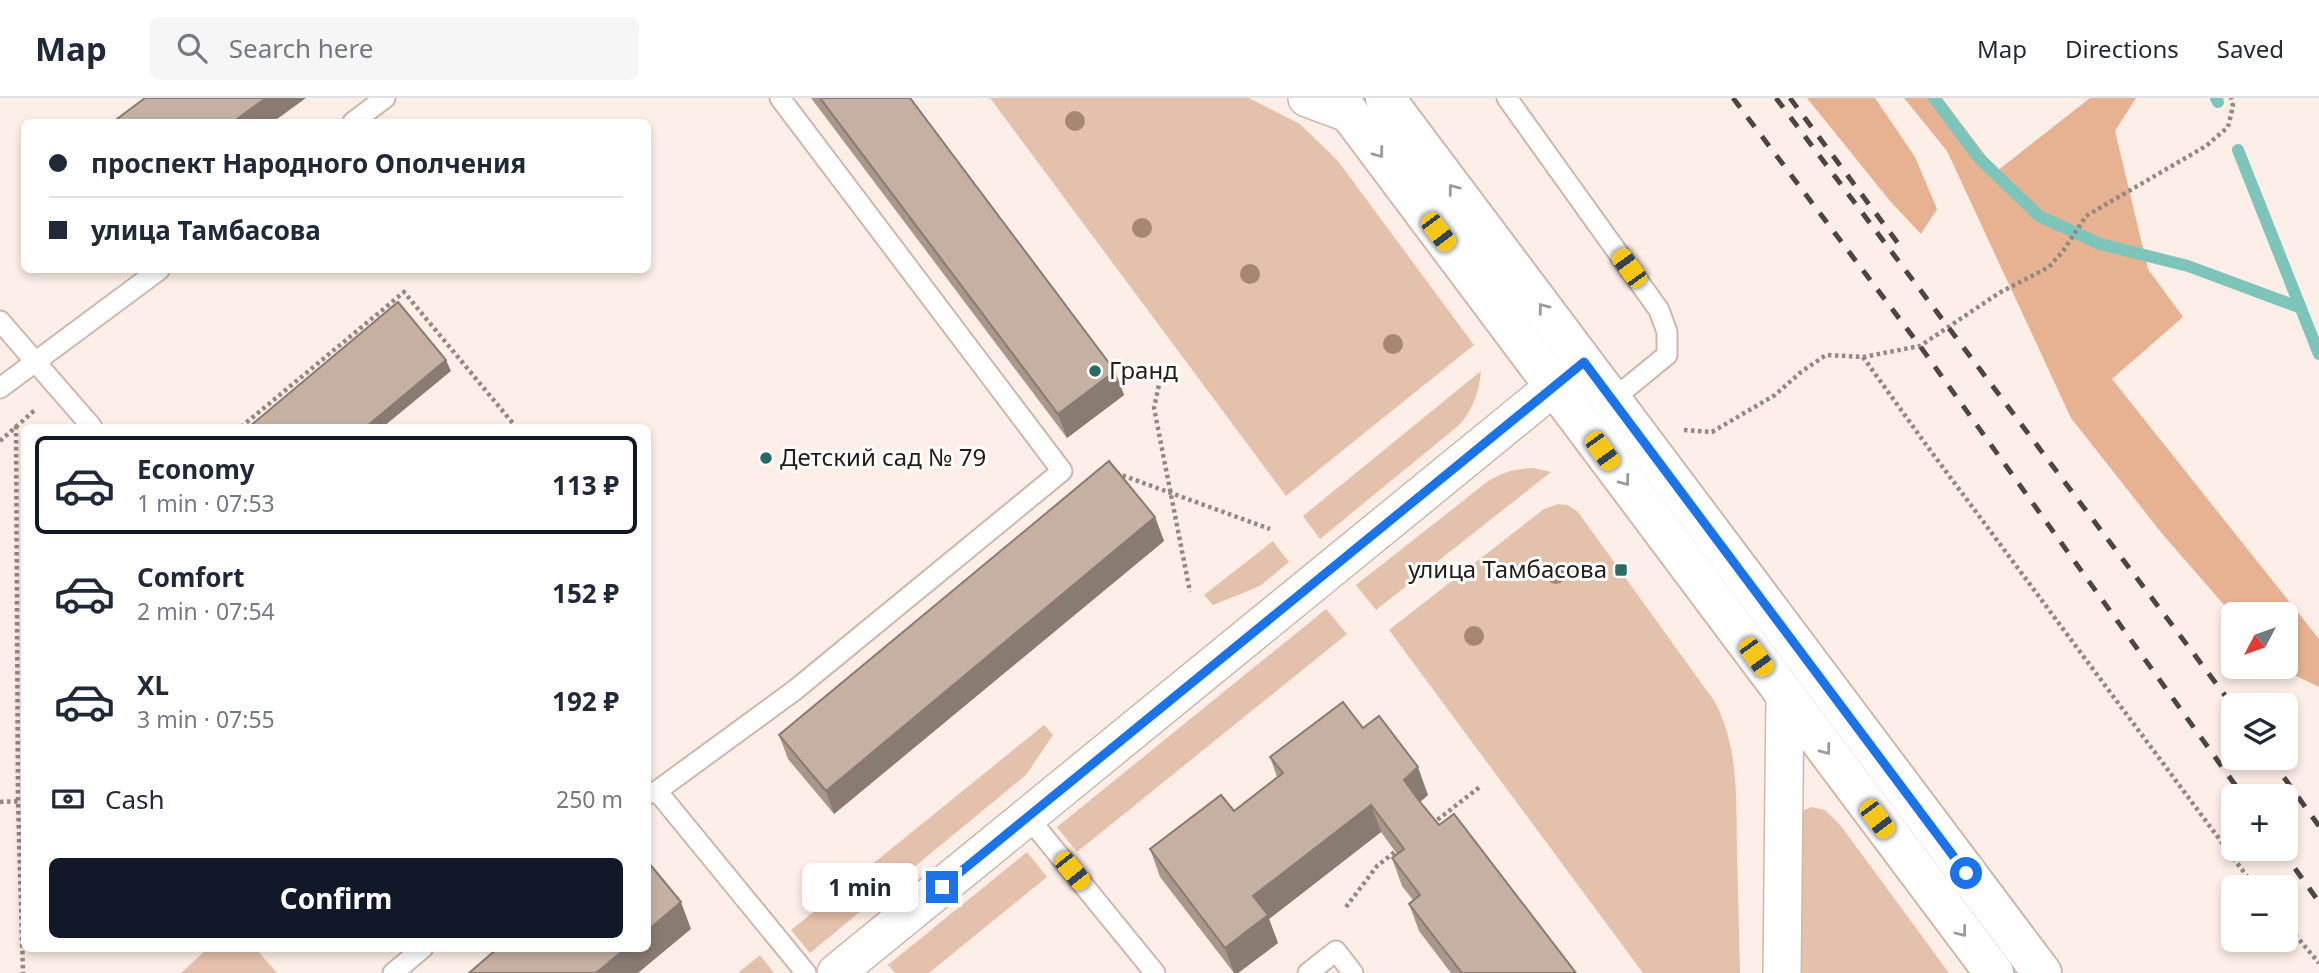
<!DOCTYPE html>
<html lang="en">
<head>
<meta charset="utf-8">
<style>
  :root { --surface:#fff; --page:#f6f6f7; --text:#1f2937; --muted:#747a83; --line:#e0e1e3; --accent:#111827 }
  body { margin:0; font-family:"Noto Sans",sans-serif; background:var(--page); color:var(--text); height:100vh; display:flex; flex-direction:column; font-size:26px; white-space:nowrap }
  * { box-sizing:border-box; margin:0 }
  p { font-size:23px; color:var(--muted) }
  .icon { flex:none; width:38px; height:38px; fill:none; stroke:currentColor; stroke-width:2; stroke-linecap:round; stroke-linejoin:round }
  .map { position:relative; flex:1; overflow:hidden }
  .side { position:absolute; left:21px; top:326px; width:630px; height:528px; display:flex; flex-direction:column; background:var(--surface); border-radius:10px; box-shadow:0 4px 10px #0003 }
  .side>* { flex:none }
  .guide { position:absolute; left:21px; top:21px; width:630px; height:154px; border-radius:10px; box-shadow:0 4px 10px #0003; display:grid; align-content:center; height:154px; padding:0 28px; background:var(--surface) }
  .needle { width:46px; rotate:229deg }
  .controls { position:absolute; left:2221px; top:504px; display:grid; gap:14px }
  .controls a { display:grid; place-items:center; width:77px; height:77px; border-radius:10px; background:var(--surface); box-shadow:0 4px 10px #0003; font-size:35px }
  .end { position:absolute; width:32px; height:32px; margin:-16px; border:9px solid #1a73e8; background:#fff; box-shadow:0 0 0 4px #fff }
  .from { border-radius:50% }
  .bubble { position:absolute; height:49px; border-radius:10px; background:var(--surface); box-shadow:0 4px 10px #0003; font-size:23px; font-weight:700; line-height:49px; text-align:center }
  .car { position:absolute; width:21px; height:42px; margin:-21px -10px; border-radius:9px; box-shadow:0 0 5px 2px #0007; background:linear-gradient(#f5c518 24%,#345 0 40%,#f5c518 0 76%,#345 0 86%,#f5c518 0) }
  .guide b { display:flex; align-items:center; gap:24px; height:66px; font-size:26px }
  .guide b+b { border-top:2px solid var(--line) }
  .guide i { width:18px; height:18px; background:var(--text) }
  ul { padding:12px 0 0; list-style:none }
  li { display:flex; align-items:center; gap:21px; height:98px; margin:0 14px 10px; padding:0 14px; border:4px solid transparent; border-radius:10px }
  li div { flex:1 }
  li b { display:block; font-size:26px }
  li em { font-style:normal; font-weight:700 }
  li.active { border-color:var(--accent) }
  li>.icon { width:63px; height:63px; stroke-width:1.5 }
  .pay { display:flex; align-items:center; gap:18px; height:77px; padding:0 28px; font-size:26px }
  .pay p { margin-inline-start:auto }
  .action { display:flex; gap:14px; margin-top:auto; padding:14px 28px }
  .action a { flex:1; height:80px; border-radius:10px; background:var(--accent); color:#fff; font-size:28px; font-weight:700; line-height:80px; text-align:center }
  header { display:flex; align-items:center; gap:42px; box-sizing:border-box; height:98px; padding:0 35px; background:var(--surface); border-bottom:2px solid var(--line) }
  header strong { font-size:33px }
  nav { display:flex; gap:38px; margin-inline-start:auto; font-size:24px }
  .search { width:490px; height:63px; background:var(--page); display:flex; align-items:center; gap:18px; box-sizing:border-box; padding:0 24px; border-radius:10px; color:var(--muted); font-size:26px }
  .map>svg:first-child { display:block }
  .green { fill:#e4c1ab }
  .forest { fill:#e6b292 }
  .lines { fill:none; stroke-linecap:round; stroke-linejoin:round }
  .stream { stroke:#7dc5bb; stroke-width:12 }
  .lane-casing { stroke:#cdb8ab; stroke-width:23 }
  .street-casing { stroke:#cdb8ab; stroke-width:40 }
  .secondary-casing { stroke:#cdb8ab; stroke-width:42 }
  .path { stroke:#938882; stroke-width:4.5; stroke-dasharray:3.5 3.5; stroke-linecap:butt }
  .lane { stroke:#fff; stroke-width:19 }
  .street { stroke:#fff; stroke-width:37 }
  .secondary { stroke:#fff; stroke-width:38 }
  .rail { stroke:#4e4540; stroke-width:5; stroke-dasharray:12 12; stroke-linecap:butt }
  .tree { fill:#a7876f }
  .wall { fill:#a9978c }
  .shaded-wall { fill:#8a7b72 }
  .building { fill:#c5b0a3; stroke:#8a7b72; stroke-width:2 }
  .oneway { stroke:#9c9997 }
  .route { stroke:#1a73e8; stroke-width:9 }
  .poi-dot { fill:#246c64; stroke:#fff; stroke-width:2.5 }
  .labels { text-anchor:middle; stroke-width:6; stroke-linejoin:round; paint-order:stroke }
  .poi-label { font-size:24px; fill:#231c17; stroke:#fff; text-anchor:start }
</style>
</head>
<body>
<header>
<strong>Map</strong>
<div class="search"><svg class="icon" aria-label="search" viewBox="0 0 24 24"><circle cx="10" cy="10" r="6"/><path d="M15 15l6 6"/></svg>Search here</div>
<nav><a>Map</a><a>Directions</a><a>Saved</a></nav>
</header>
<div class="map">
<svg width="2319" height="875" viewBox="0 0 2319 875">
  <rect width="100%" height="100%" fill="#fdefe7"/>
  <g class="green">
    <path d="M990 0H1249L1300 26 1338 63 1474 247 1286 398Z"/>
    <path d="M1481 273C1479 295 1473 312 1458 328L1320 441 1303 418Z"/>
    <path d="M1533 370 1551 374 1376 512 1356 487 1487 384C1502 374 1515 371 1533 370Z"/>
    <path d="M1558 406 1568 407 1578 414 1715 604C1739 650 1736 700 1737 751 1738 792 1739 834 1740 875H1643L1389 532 1544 411Z"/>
    <path d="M1273 443 1289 464 1260 488 1213 507 1204 497Z"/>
    <path d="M1326 511 1347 536 1077 754 1057 729Z"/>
    <path d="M1044 627 1053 637 1026 677 810 855 791 832Z"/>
    <path d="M1812 709 1825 712 1841 728 1949 875H1798L1799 727 1804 712Z"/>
    <path d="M1027 754 1047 779 929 875H895L888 867Z"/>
    <path d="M208 850 256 851 277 875H181Z"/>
    <path d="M760 857 774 875H738Z"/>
  </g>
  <g class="forest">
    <path d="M1807 0H1875L1915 59 1937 111 1921 136 1890 103Z"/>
    <path d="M1904 0H1942L1997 73 2090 0H2136L2115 33 2148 171 2183 219 2112 281 2319 541V589L2278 569H2286V516L2233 517 2164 438 2071 320 1947 53Z"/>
  </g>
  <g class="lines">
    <g class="stream">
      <path d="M1934 0 1978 59 2039 118 2100 146 2188 168 2301 210"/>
      <path d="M2216 0 2218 4"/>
      <path d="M2238 52 2319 256"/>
    </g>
    <g class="lane-casing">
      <g id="lane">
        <path d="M1507 0 1659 212 1667 234V257L1612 302"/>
        <path d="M353 24 385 0"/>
        <path d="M0 223 92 329"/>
        <path d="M0 290 159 172"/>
        <path d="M657 693 806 875"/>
        <path d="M648 696 657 693 795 592 1062 373 780 0"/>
        <path d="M1027 718 1155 875"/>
        <path d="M393 875 423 850"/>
        <path d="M1308 875 1336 853 1353 875"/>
      </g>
    </g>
    <g class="street-casing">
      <g id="street">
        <path d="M1307 0 1350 16"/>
        <path d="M836 875 1578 269"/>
        <path d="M1782 875 1785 597"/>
      </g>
    </g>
    <g class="secondary-casing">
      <g id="secondary">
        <path d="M1338 0 1994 875"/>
        <path d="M1385 0 2042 875"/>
      </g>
    </g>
    <g class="path">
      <path d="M1863 259 1927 348 2255 789"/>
      <path d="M1163 267 1154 310 1190 494"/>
      <path d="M16 328 18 703 23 875"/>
      <path d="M241 329 404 194 516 329"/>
      <path d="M1684 332 1712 334 1775 297 1801 274 1826 257 1863 259 1920 248 1999 195 2049 169 2063 153 2086 118 2206 48 2228 29 2233 8 2231 0"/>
      <path d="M0 343 36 311"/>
      <path d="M1116 375 1270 431"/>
      <path d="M0 704 24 703"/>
      <path d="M1432 726 1481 688"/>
      <path d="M1346 809 1377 768 1400 750"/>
      <path d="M2286 826 2319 865"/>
    </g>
    <use href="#lane" class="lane"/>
    <use href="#street" class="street"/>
    <use href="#secondary" class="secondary"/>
    <g class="rail">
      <path d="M1733 0 1920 248 2243 698"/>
      <path d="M1776 0 2233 608"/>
      <path d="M1790 0 1903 152"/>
      <path d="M2270 660 2319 728"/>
      <path d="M2281 751 2319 804"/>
    </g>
  </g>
  <g class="tree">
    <circle cx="1075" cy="23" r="10"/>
    <circle cx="1142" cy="130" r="10"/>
    <circle cx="1250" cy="176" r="10"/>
    <circle cx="1393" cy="246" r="10"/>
    <circle cx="1556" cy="476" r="10"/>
    <circle cx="1474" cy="538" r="10"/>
  </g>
  <g class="wall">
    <path d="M811 0H910L1115 273 1124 297 1067 340Z"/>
    <path d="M1155 419 1164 443 834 716 788 661 779 637Z"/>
    <path d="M1363 630 1428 697 1420 704 1439 727 1576 875H1451L1419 833 1409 806 1413 802 1402 788 1392 760 1397 756 1381 734 1269 821 1278 845 1238 875H1234L1160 779 1150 751 1234 713 1277 679 1270 659Z"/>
  </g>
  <g class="shaded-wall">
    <path d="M266 0H306L273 24H233Z"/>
    <path d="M446 262 451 273 383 329H366Z"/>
    <path d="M1115 273 1124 297 1067 340 1058 316Z"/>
    <path d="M1155 419 1164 443 834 716 826 693Z"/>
    <path d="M1418 669 1428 697 1414 709 1404 682Z"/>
    <path d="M1371 707 1381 734 1269 821 1278 845 1238 875H1234L1225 850 1253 798Z"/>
    <path d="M681 804 691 831 638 875H596L626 850H648V832Z"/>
  </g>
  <g class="building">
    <path d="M145 0H266L233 24H113Z"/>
    <path d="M820 0H910L1115 273 1058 316Z"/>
    <path d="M398 204 446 262 366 329H249Z"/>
    <path d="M1109 363 1155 419 826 693 779 637Z"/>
    <path d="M1343 604 1363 630 1379 618 1418 669 1404 682 1420 704 1439 727 1454 716 1576 875H1462L1409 806 1420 797 1392 760 1404 751 1371 707 1253 798 1268 817 1225 850 1150 751 1221 697 1234 713 1283 675 1270 659Z"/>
    <path d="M648 764 681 804 648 832Z"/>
    <path d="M498 850H626L596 875H469Z"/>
  </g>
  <defs><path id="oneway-chevron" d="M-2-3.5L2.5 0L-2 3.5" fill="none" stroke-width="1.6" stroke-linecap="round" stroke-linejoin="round" transform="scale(1.75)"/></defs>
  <g class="oneway">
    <use href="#oneway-chevron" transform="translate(1379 55) rotate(53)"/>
    <use href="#oneway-chevron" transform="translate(1453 91) rotate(-127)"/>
    <use href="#oneway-chevron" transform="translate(1543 210) rotate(-127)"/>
    <use href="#oneway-chevron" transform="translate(1625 383) rotate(53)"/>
    <use href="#oneway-chevron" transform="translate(1826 652) rotate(53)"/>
    <use href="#oneway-chevron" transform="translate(1962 834) rotate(52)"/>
  </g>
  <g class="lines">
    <path class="route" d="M942 789 1584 264 1966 775"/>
  </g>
  <g class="poi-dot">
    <circle cx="1095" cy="273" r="7"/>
    <circle cx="766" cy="360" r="7"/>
    <rect x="1614" y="465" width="14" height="14" rx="3.5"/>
  </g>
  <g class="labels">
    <g class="poi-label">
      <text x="1109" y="281">Гранд</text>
      <text x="780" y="368">Детский сад № 79</text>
      <text x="1607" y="480" text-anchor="end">улица Тамбасова</text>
    </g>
  </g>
</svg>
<div class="controls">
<a><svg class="needle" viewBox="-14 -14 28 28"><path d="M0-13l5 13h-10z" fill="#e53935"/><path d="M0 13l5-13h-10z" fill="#747a83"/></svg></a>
<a><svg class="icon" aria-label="layers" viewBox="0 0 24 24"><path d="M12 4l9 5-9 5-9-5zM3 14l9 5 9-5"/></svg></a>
<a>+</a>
<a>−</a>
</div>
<i class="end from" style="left:1966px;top:775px"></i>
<i class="end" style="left:942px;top:789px"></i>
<div class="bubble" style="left:802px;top:765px;width:116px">1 min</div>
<i class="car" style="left:1438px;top:134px;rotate:143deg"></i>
<i class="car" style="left:1629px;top:170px;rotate:324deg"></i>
<i class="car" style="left:1602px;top:353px;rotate:144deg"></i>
<i class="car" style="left:1756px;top:559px;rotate:144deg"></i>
<i class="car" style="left:1877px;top:721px;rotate:143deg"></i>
<i class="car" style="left:1072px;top:773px;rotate:141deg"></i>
<div class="guide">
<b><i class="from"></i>проспект Народного Ополчения</b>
<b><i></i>улица Тамбасова</b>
</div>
<section class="side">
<ul>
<li class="active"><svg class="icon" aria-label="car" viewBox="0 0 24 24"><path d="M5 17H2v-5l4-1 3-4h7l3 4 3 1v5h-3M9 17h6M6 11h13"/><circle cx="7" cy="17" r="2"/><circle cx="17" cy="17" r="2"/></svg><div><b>Economy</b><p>1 min · 07:53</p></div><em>113 ₽</em></li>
<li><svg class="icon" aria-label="car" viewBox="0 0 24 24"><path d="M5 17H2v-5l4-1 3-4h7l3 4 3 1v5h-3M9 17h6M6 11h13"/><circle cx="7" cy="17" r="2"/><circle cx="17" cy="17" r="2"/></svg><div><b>Comfort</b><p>2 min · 07:54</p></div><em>152 ₽</em></li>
<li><svg class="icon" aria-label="car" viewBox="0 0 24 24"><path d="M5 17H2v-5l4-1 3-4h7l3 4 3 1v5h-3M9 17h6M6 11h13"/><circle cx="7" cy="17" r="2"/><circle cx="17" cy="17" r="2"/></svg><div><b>XL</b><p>3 min · 07:55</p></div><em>192 ₽</em></li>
</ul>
<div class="pay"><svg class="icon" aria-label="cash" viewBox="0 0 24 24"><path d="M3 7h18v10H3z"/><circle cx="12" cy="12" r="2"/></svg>Cash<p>250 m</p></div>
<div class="action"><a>Confirm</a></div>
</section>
</div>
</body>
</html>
